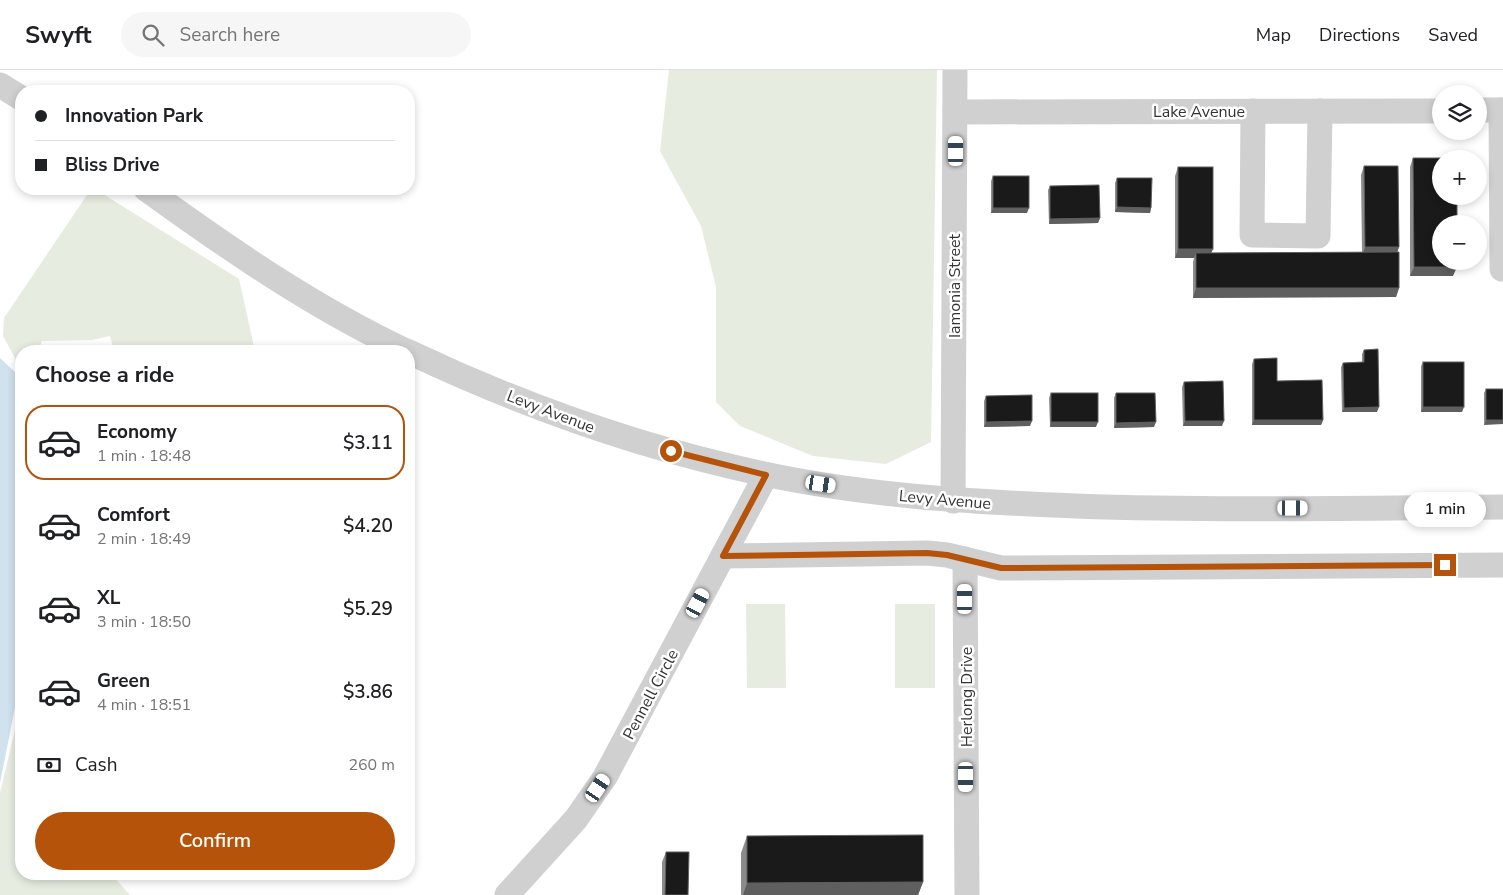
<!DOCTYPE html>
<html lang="en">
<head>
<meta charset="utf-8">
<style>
  :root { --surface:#fff; --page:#f6f6f6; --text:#202124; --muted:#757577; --line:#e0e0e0; --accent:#b45309 }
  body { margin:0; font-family:"Nunito Sans",sans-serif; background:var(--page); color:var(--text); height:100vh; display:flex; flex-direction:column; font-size:19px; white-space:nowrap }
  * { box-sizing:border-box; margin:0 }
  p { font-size:16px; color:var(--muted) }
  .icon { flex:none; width:28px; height:28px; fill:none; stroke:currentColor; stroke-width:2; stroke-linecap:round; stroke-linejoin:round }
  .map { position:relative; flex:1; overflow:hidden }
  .drawer { position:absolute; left:15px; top:275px; width:400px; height:535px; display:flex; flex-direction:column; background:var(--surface); border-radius:20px; box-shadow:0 2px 8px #0003 }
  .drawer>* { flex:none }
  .banner { position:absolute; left:15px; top:15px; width:400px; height:110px; border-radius:20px; box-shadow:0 2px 8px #0003; display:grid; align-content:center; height:110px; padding:0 20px; background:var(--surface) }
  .controls { position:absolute; left:1432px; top:15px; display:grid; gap:10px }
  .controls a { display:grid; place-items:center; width:55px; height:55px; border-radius:50%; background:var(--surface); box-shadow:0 2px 8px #0003; font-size:25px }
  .end { position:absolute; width:22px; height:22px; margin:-11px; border:6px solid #b45309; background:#fff; box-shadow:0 0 0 2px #fff }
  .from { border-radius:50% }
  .bubble { position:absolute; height:35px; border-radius:18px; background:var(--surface); box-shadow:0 2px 8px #0003; font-size:16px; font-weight:600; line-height:35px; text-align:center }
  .car { position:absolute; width:15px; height:30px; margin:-15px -8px; border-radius:6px; box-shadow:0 0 4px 1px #0007; background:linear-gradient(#fff 24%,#345 0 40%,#fff 0 76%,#345 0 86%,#fff 0) }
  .banner b { display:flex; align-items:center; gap:18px; height:48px; font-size:19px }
  .banner b+b { border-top:1px solid var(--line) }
  .banner i { width:12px; height:12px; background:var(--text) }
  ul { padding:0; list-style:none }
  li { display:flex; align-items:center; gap:15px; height:75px; margin:0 10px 8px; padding:0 10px; border:2px solid transparent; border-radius:20px }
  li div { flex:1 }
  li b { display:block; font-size:19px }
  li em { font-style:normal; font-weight:600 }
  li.on { border-color:var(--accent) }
  li>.icon { width:45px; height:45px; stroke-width:1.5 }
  h2 { padding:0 20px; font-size:22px; line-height:60px }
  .pay { display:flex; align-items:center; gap:12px; height:55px; padding:0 20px; font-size:19px }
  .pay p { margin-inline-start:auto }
  .primary-button { display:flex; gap:10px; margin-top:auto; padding:10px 20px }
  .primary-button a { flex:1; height:58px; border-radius:30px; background:var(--accent); color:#fff; font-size:20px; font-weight:600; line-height:58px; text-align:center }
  header { display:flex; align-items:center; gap:30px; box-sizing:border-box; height:70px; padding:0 25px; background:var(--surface); border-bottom:1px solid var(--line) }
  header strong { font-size:24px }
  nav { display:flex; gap:28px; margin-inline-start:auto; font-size:18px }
  .search { width:350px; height:45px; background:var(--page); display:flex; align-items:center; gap:12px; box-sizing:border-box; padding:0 18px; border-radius:28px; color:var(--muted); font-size:19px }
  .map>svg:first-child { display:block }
  .green { fill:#e6ecdf }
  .water { fill:#cfe2ee }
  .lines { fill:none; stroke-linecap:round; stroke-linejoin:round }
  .minor { stroke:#d0d0d0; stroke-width:25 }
  .wall { fill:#8c8c8c }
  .shaded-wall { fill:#5f5f5f }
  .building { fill:#1a1a1a; stroke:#5f5f5f }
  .route { stroke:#b45309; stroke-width:6 }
  .labels { text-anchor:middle; stroke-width:5; stroke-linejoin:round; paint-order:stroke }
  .street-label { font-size:16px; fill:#333; stroke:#fff }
</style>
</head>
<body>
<header>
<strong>Swyft</strong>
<div class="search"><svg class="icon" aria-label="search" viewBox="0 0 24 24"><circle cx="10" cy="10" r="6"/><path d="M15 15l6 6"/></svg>Search here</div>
<nav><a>Map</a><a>Directions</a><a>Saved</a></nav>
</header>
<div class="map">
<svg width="1503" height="825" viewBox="0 0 1503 825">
  <rect width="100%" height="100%" fill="#fff"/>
  <g class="green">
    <path d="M669 0H937L931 372 886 394 813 386 740 356 716 332V217L701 156 660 81Z"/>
    <path d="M91 119H95L239 209 255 281H114L110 266 92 270 42 271 38 281H21V299L3 266 4 248Z"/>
    <path d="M746 534H785L786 618H747Z"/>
    <rect x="895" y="534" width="40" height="84"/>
    <path d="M21 635V804H111L130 825H0V723Z"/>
  </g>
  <path class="water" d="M0 288 16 303 21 317V607L0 713Z"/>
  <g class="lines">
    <g class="minor">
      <path d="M0 15 21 28"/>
      <path d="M1479 40H1503"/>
      <path d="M1501 40 1502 199"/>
      <path d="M1253 41 1252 165 1318 166 1320 41"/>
      <path d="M956 42 1441 41"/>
      <path d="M146 119C229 179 313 237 406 281"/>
      <path d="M409 282C523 336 641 378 764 404 867 426 972 432 1076 436 1218 441 1361 438 1503 437"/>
      <path d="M953 431 955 0"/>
      <path d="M723 486 927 483 947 485 1001 498 1503 495"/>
      <path d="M965 489 967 825"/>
      <path d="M507 825 576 749 605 707 766 405"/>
    </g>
  </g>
  <g class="wall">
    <path d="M1413 88 1453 206H1410V97Z"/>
    <path d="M1364 96 1399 177 1397 182 1399 218 1396 227 1193 228V192L1194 188H1175V106L1178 97 1213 179 1211 183 1362 182 1361 105Z"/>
    <path d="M993 106 1027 143H991V111Z"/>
    <path d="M1117 108 1151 138 1150 143 1115 142V113Z"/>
    <path d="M1050 116 1100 148 1098 153 1049 154 1048 120Z"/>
    <path d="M1364 280 1377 342H1342L1341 297 1343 293 1362 292V284Z"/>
    <path d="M1254 289 1277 311 1323 350 1321 355H1252V294Z"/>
    <path d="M1423 292 1462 342H1421V296Z"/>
    <path d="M1184 312 1222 356H1183L1182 317Z"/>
    <path d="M1486 319H1503L1484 355V323Z"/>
    <path d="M1051 323 1096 357H1050L1049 328Z"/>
    <path d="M1116 323 1154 357 1114 358V328Z"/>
    <path d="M986 326 1030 356 984 357V331Z"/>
    <path d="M747 766 923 812 918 825H741V783Z"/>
    <path d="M666 782 688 825H662V792Z"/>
  </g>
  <g class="shaded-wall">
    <path d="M1117 137 1151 138 1150 143 1115 142Z"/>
    <path d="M993 138H1029L1027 143H991Z"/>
    <path d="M1100 148 1098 153 1049 154 1050 149Z"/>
    <path d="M1365 177H1399L1396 186 1362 187Z"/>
    <path d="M1178 179H1213L1209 188 1196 183 1194 188H1175Z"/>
    <path d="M1414 197H1457L1453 206H1410Z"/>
    <path d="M1196 218H1399L1396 227 1193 228Z"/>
    <path d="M1379 337 1377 342H1342L1344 338Z"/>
    <path d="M1423 337H1464L1462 342H1421Z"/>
    <path d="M1254 350H1323L1321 355H1252Z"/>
    <path d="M1486 350H1503V354L1484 355Z"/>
    <path d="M1032 351 1030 356 984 357 986 352Z"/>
    <path d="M1185 351H1224L1222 356H1183Z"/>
    <path d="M1051 352H1098L1096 357H1050Z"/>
    <path d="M1156 352 1154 357 1114 358 1116 353Z"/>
    <path d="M923 812 918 825H743L747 813Z"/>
  </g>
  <g class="building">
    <path d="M1413 88H1457V89H1441V126H1457V154H1441V191H1457V197H1414Z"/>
    <path d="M1364 96H1398L1399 177H1365Z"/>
    <rect x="1178" y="97" width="35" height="82"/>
    <rect x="993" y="106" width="36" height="32"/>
    <path d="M1117 108H1152L1151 138 1117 137Z"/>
    <path d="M1099 115 1100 148 1050 149V116Z"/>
    <path d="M1399 182V218H1196V183Z"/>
    <path d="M1378 279 1379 337 1344 338 1343 293 1364 292V280Z"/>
    <path d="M1277 288V311L1322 310 1323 350H1254V289Z"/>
    <rect x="1423" y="292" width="41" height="45"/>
    <path d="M1223 311 1224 351H1185L1184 312Z"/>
    <rect x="1486" y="319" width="17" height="31"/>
    <rect x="1051" y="323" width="47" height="29"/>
    <path d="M1116 323H1155L1156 352 1116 353Z"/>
    <path d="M1032 325V351L986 352V326Z"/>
    <path d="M923 765V812L747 813V766Z"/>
    <path d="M666 782H689L688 825H665Z"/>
  </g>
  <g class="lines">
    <path class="route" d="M671 381 766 405 723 486 927 483 947 485 1001 498 1445 495"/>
  </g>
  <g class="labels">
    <g class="street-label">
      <text x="1199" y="47">Lake Avenue</text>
      <text transform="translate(954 216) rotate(-90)" y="6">Iamonia Street</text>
      <text transform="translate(551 341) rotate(21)" y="6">Levy Avenue</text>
      <text transform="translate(945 429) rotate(5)" y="6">Levy Avenue</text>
      <text transform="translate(650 624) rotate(-62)" y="6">Pennell Circle</text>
      <text transform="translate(966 627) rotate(-90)" y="6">Herlong Drive</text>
    </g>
  </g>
</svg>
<div class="controls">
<a><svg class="icon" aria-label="layers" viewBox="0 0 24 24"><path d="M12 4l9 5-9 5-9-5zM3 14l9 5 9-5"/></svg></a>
<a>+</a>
<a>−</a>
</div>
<i class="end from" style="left:671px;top:381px"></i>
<i class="end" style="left:1445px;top:495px"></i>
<div class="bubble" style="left:1404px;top:422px;width:82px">1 min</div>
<i class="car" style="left:956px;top:81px;rotate:0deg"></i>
<i class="car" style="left:821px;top:414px;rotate:99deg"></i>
<i class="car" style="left:1293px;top:438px;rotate:90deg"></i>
<i class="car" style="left:965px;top:529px;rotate:0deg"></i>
<i class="car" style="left:698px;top:533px;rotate:28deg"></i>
<i class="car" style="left:966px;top:707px;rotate:180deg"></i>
<i class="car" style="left:598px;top:718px;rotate:34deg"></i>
<div class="banner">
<b><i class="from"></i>Innovation Park</b>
<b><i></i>Bliss Drive</b>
</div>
<section class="drawer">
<h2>Choose a ride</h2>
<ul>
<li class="on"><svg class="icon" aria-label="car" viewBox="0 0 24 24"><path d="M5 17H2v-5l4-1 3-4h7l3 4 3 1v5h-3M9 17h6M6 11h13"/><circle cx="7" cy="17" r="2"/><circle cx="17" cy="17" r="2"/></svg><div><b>Economy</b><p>1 min · 18:48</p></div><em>$3.11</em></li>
<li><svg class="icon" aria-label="car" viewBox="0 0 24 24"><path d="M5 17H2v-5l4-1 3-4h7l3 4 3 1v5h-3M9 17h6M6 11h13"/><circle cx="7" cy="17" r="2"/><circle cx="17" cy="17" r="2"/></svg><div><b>Comfort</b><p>2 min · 18:49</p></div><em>$4.20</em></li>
<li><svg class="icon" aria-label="car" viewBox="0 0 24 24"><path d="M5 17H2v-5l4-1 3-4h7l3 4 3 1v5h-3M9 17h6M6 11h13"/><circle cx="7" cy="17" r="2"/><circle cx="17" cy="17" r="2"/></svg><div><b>XL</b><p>3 min · 18:50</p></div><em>$5.29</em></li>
<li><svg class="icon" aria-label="car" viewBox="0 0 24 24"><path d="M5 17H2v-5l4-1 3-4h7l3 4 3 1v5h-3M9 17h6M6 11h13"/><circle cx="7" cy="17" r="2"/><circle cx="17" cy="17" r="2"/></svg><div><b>Green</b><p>4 min · 18:51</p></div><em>$3.86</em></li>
</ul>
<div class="pay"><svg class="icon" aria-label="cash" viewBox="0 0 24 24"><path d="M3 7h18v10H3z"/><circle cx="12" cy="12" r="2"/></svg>Cash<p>260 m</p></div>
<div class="primary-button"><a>Confirm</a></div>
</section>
</div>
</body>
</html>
